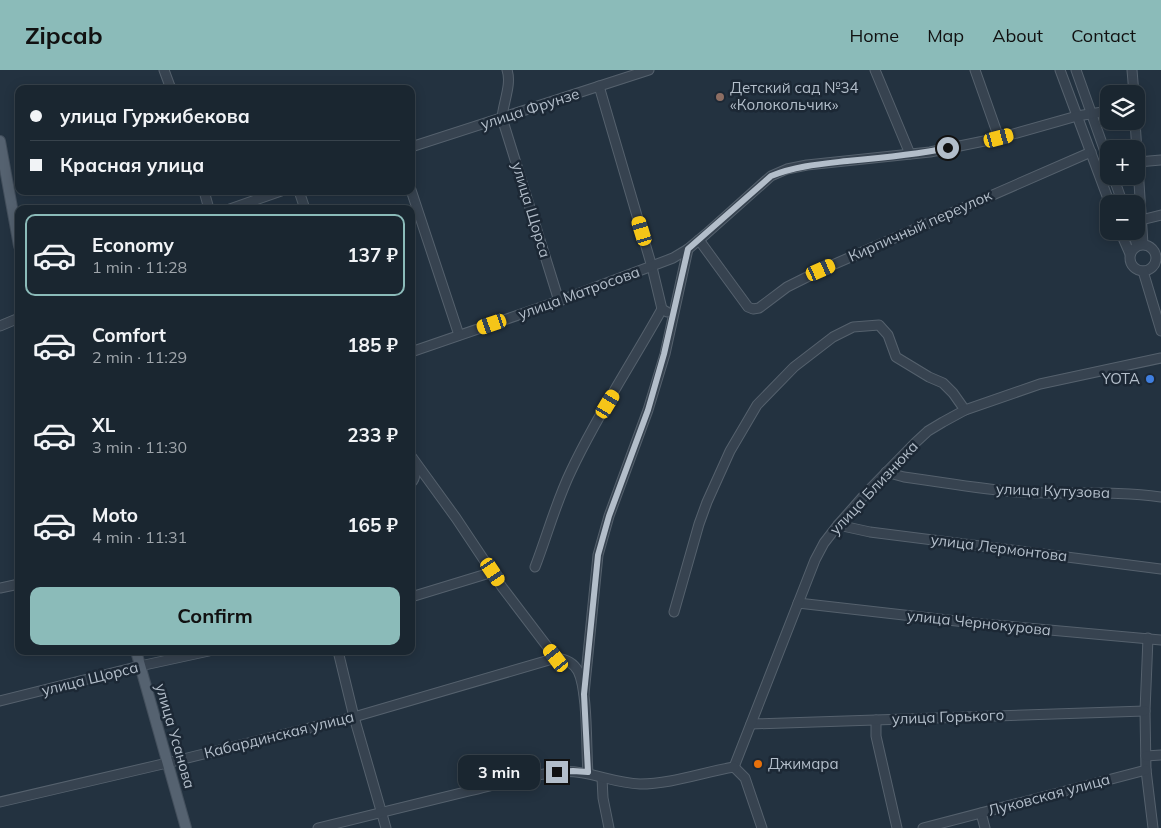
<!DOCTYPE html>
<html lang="en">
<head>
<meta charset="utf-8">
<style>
  :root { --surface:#1a2630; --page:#27323c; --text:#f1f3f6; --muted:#9fa5ab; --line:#38434c; --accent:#8bbbb9 }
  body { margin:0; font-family:Mulish,sans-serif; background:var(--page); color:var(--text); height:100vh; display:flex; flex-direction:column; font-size:19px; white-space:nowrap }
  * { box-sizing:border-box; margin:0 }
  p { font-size:16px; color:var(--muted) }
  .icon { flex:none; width:28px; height:28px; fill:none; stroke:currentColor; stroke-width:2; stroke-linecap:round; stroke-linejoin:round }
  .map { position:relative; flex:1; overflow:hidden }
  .sheet { position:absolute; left:15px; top:135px; width:400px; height:450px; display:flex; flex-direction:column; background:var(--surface); border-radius:10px; box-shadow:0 2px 12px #0003,0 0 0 1px var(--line) }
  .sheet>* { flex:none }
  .banner { position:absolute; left:15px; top:15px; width:400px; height:110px; border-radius:10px; box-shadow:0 2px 12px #0003,0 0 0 1px var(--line); display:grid; align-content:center; height:110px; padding:0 15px; background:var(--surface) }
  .tools { position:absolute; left:1100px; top:15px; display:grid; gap:10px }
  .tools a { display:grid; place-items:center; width:45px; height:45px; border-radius:10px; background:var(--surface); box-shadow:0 2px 12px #0003,0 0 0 1px var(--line); font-size:25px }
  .end { position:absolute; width:22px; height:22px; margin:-11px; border:6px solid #b3beca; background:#111; box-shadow:0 0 0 2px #111 }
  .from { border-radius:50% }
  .bubble { position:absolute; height:35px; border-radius:10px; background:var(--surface); box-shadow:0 2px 12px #0003,0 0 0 1px var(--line); font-size:16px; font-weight:700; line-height:35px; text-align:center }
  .car { position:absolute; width:15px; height:30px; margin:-15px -8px; border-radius:6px; box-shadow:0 0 4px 1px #0007; background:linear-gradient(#f5c518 24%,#345 0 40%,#f5c518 0 76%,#345 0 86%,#f5c518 0) }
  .banner b { display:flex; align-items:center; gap:18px; height:48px; font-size:19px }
  .banner b+b { border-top:1px solid var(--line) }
  .banner i { width:12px; height:12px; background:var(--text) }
  ul { padding:9px 0 0; list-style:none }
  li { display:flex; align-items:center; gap:15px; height:82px; margin:0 10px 8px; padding:0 5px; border:2px solid transparent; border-radius:10px }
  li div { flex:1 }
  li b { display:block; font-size:19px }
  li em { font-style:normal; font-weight:700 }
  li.selected { border-color:var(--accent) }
  li>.icon { width:45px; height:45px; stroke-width:1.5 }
  .cta { display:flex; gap:10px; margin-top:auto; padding:10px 15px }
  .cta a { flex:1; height:58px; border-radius:10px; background:var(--accent); color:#111; font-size:20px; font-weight:700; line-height:58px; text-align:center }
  header { display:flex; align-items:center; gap:30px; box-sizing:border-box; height:70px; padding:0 25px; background:var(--accent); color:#111 }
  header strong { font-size:24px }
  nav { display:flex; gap:28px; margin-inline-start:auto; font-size:18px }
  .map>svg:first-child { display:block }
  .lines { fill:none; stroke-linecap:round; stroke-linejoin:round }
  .minor-casing { stroke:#55616d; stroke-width:11 }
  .major-casing { stroke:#434f5c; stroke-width:12 }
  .minor { stroke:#374350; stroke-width:9 }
  .major { stroke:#556270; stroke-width:10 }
  .route { stroke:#b3beca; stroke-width:6 }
  .education-dot { fill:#8d6e63; stroke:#1c2835; stroke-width:2 }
  .shop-dot { fill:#3f7fe0; stroke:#1c2835; stroke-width:2 }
  .food-dot { fill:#e8710a; stroke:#1c2835; stroke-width:2 }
  .labels { text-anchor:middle; stroke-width:5; stroke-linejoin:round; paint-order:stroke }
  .poi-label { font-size:15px; fill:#b3beca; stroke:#1c2835; text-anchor:start }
  .street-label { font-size:15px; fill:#b3beca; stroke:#1c2835 }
</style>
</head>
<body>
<header>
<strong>Zipcab</strong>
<nav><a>Home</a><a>Map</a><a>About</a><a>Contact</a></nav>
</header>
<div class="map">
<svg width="1161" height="758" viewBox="0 0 1161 758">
  <rect width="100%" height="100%" fill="#233240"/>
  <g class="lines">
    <g class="minor-casing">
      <g id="minor">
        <path d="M164 0 171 19"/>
        <path d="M507 0C512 14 503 33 502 48L559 231"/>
        <path d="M875 0 910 84"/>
        <path d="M975 0 999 68"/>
        <path d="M1060 0 1110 134"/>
        <path d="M1076 0 1109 93"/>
        <path d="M1132 0 1134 24"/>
        <path d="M599 16 652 197 662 239 667 242"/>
        <path d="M1135 51 1143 174"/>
        <path d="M411 77 649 0"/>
        <path d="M1138 92 1161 90"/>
        <path d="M1113 106 1123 134"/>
        <path d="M411 120 459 265"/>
        <path d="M204 121 209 139"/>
        <path d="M299 121 305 139"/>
        <path d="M230 139 281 121"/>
        <path d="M1141 150 1161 145"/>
        <path d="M1120 161 1130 184"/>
        <path d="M1132 161 1137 175"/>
        <path d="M699 170 748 237 753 239 759 238 787 217 821 200 1091 82"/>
        <circle cx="1143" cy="188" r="13"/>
        <path d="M1143 201 1161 261"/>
        <path d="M0 256 19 248"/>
        <path d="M411 282 559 231 673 188 688 179 706 164 771 106 787 99 807 95 930 82 999 68 1077 46 1109 41"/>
        <path d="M411 386 456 448 502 517 556 588C565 589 573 592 578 601 588 621 586 679 588 703"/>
        <path d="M886 402 904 407C942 412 980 419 1018 422 1066 425 1114 420 1161 427"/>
        <path d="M411 413C417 407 415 399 413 392"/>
        <path d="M838 455 870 462 1161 499"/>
        <path d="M535 497C547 466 556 432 571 401 597 345 632 293 662 239"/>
        <path d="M0 518 19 514"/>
        <path d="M411 527 493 502"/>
        <path d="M798 533 983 554 1161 570"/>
        <path d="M674 542 699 454 707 432 730 381 757 335 794 297 833 267 853 257 879 255 888 265 896 287 929 307 943 313 953 323 965 340"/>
        <path d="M1148 568 1145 641 1146 700 1153 758"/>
        <path d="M338 581 354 647 386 758"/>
        <path d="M584 624 598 485 609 446 648 340 665 284 688 179"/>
        <path d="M0 631 140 596 209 581"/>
        <path d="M876 650V666L897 758"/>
        <path d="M751 654 1145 641"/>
        <path d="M1146 686 1161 685"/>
        <path d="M734 697 815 490 824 473 838 455 868 421 915 373 928 361 943 352 965 340 1040 314 1161 288"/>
        <path d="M734 697 745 708 762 758"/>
        <path d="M602 708 603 728 609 758"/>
        <path d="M0 732 167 693 354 647 556 588"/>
        <path d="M981 743 985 758"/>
        <path d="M318 758C368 746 419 733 469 721 498 714 528 705 558 702 588 699 611 713 640 714 672 714 703 702 734 697"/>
        <path d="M923 758 1146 700"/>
      </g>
    </g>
    <g class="major-casing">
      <g id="major">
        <path d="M0 71 19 176"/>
        <path d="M136 581 186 758"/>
      </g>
    </g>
    <use href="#minor" class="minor"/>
    <use href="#major" class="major"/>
  </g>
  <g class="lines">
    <path class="route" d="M557 702 573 701 588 702 584 624 598 485 609 446 648 340 664 284 688 179 771 106C796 96 821 94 847 91 881 88 914 85 948 78"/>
  </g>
  <circle class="education-dot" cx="720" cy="27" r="5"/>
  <circle class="shop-dot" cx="1150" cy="309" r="5"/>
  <circle class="food-dot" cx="758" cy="694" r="5"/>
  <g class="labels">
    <g class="poi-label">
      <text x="730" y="23">Детский сад №34<tspan x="730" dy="17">«Колокольчик»</tspan></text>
      <text x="1140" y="314" text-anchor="end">YOTA</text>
      <text x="768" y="699">Джимара</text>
    </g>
    <g class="street-label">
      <text transform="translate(530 39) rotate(-18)" y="5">улица Фрунзе</text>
      <text transform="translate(531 140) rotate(73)" y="5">улица Щорса</text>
      <text transform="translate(920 156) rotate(-24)" y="5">Кирпичный переулок</text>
      <text transform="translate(579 223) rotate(-20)" y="5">улица Матросова</text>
      <text transform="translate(874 418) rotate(-47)" y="5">улица Близнюка</text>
      <text transform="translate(1053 421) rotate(2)" y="5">улица Кутузова</text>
      <text transform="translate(999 478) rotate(7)" y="5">улица Лермонтова</text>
      <text transform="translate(979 553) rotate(6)" y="5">улица Чернокурова</text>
      <text transform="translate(90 609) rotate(-14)" y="5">улица Щорса</text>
      <text transform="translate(948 647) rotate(-2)" y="5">улица Горького</text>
      <text transform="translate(279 665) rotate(-14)" y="5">Кабардинская улица</text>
      <text transform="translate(175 666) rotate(74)" y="5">улица Усанова</text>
      <text transform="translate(1049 725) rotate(-15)" y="5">Луковская улица</text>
    </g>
  </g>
</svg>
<div class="tools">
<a><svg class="icon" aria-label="layers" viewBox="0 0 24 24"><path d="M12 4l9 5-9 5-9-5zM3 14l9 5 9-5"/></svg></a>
<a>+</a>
<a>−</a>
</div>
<i class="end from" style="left:948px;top:78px"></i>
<i class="end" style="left:557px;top:702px"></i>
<div class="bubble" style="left:458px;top:685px;width:82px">3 min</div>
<i class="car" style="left:999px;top:68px;rotate:75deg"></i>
<i class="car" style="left:642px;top:161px;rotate:343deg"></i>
<i class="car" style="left:821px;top:200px;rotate:66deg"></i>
<i class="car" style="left:492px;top:254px;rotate:251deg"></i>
<i class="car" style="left:608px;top:334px;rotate:31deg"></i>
<i class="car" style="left:493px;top:502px;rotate:146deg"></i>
<i class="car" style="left:556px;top:588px;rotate:323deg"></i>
<div class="banner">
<b><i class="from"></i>улица Гуржибекова</b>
<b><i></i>Красная улица</b>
</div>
<section class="sheet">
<ul>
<li class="selected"><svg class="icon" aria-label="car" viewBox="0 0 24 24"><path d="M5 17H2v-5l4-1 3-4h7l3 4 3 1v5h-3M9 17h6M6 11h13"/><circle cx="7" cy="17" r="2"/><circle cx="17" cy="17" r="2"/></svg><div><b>Economy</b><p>1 min · 11:28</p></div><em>137 ₽</em></li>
<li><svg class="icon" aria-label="car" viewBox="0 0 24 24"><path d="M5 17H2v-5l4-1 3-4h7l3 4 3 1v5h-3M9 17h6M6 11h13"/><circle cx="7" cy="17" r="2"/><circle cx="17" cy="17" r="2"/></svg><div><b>Comfort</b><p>2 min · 11:29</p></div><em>185 ₽</em></li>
<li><svg class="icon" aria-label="car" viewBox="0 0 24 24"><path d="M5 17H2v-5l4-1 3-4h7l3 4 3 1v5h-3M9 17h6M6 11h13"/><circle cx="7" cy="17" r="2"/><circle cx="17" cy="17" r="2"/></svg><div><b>XL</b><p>3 min · 11:30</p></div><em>233 ₽</em></li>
<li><svg class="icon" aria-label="car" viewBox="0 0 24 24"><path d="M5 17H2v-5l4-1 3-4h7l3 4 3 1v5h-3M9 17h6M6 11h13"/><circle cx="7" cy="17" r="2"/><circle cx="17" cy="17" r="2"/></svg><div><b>Moto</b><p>4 min · 11:31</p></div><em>165 ₽</em></li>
</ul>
<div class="cta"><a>Confirm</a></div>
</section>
</div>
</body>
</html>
